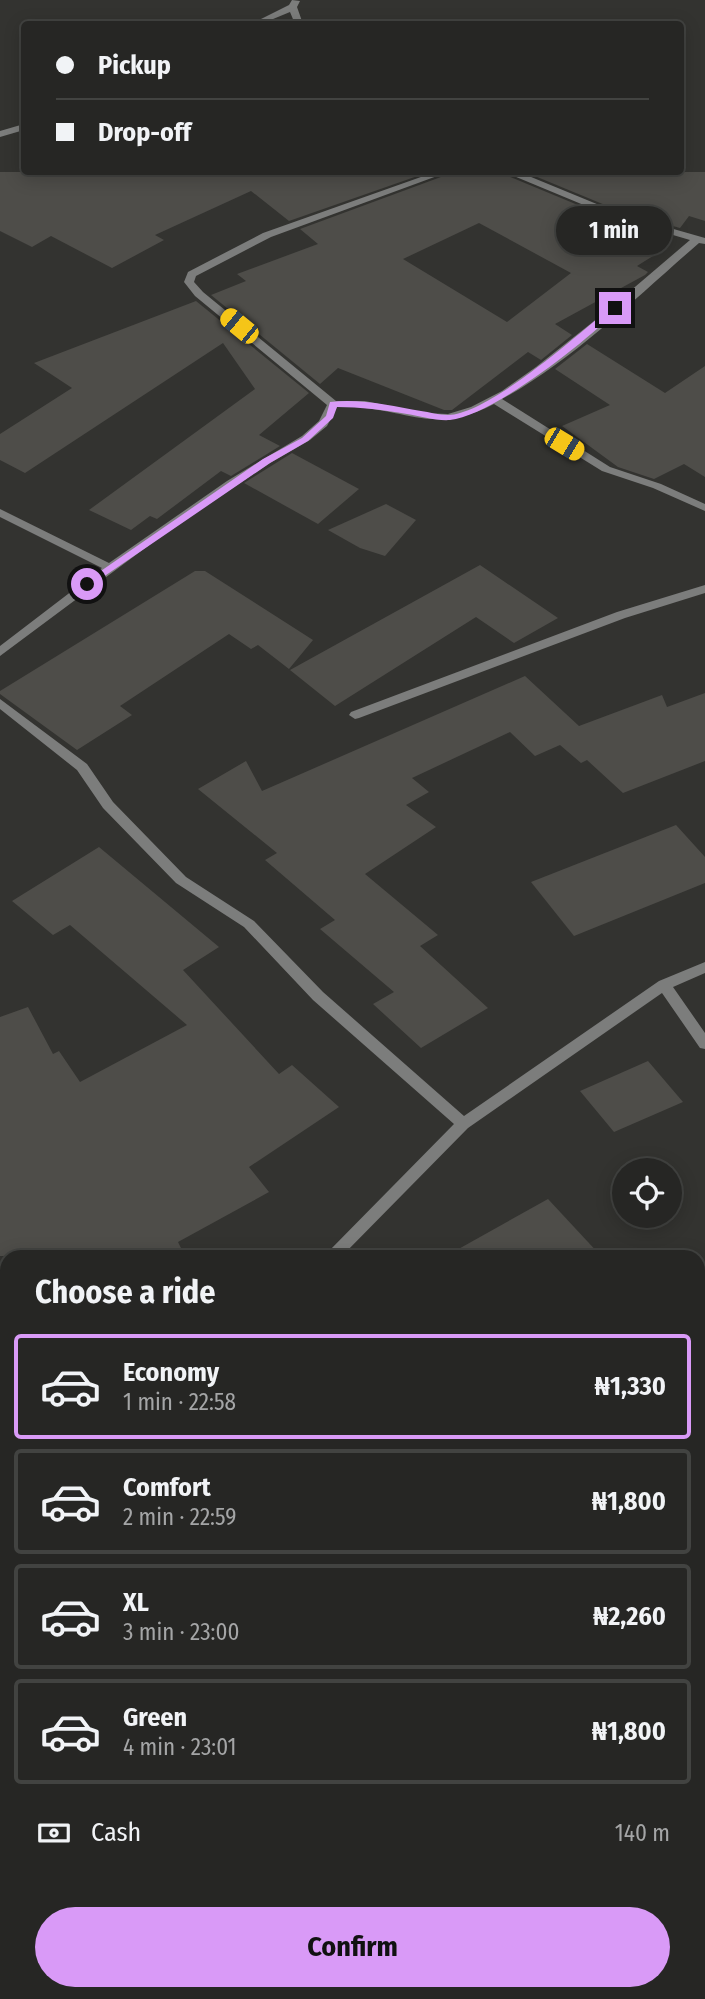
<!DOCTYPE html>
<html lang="en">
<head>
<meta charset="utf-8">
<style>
  :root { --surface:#262624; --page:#2e2e2c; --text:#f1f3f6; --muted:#a4a5a6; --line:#424341; --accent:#d99af7 }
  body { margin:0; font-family:"Fira Sans Condensed",sans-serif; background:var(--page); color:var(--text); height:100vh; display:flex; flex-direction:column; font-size:26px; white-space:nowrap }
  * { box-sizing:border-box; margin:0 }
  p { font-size:23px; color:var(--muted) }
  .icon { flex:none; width:38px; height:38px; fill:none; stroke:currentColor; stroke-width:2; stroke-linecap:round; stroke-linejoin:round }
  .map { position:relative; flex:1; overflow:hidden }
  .sheet { position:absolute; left:0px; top:1250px; width:705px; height:751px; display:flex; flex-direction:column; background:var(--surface); border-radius:21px 21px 0 0; box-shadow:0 4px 18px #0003,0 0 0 2px var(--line) }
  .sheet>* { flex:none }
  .guide { position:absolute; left:21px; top:21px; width:663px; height:154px; border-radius:7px; box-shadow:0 4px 18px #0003,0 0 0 2px var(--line); display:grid; align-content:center; height:154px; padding:0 35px; background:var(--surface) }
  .tools { position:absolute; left:612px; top:1158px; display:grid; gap:14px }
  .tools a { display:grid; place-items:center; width:70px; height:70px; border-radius:50%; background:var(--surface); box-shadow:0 4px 18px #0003,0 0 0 2px var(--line); font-size:35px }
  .end { position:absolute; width:32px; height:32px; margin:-16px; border:9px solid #d99af7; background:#111; box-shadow:0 0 0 4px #111 }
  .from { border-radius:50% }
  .bubble { position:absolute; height:49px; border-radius:24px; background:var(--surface); box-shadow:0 4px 18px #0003,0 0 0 2px var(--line); font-size:23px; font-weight:700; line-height:49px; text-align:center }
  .car { position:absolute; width:21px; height:42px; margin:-21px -10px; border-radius:9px; box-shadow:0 0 5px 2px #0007; background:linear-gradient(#f5c518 24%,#345 0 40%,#f5c518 0 76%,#345 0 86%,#f5c518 0) }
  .guide b { display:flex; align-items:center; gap:24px; height:66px; font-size:26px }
  .guide b+b { border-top:2px solid var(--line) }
  .guide i { width:18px; height:18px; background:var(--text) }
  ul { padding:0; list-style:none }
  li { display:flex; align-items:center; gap:21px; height:105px; margin:0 14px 10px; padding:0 21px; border:4px solid var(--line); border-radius:7px }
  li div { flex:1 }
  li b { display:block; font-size:26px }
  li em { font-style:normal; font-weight:700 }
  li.current { border-color:var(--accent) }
  li>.icon { width:63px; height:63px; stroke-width:1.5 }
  h2 { padding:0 35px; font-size:32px; line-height:84px }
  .pay { display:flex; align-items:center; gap:18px; height:77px; padding:0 35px; font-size:26px }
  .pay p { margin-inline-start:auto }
  .cta { display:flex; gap:14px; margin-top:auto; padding:14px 35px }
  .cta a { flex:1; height:80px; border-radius:42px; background:var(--accent); color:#111; font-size:28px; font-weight:700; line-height:80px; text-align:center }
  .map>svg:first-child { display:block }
  .building { fill:#4e4d49; fill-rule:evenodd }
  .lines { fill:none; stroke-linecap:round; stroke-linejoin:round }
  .minor { fill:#7c7d7c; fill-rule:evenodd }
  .route { fill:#d99af7 }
</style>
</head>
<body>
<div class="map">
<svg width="705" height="1999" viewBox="0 0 705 1999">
  <rect width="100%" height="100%" fill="#333330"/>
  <g class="building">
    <path d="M0 172H429L289 221 251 191 155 235 164 240 112 268 51 236 32 247 0 231Z"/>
    <path d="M451 172H505L508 176 614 220 672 237 661 251 637 266 648 272 645 275 555 324 572 335 541 360 528 352 452 410H444L338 368 320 384 211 295 246 281 237 274 318 244 300 229 449 174ZM479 223 571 273 507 322 403 259Z"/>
    <path d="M525 172H705V221L689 216 680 228 622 212Z"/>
    <path d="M196 301 309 393 259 435 280 446 231 476 221 471 157 519 150 516 131 530 89 510 255 389 223 343 25 473 0 460V434L72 388 34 363Z"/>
    <path d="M587 344 665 393 705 366V477L684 464 654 479 618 467 562 426 610 405 555 369Z"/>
    <path d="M292 453 359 489 318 524 244 483Z"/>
    <path d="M386 504 416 520 385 556 360 548 328 530Z"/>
    <path d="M480 565 558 618 514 643 476 617 335 706 290 670Z"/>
    <path d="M195 571H205L313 640 289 669 258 645 251 649 229 634 120 706 132 715 77 750 0 694V691Z"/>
    <path d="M525 676 579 726 662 695 667 707 705 693V761L623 793 587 760 581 763 560 745 535 756 510 732 412 778 429 792 406 805 436 827 365 874 438 935 420 946 488 1008 421 1048 373 1004 394 992 320 929 335 920 265 860 277 853 198 789 246 761 262 791Z"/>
    <path d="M676 825 705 857V883L574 936 531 882Z"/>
    <path d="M99 847 219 947 183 970 279 1074 292 1065 339 1107 249 1167 269 1192 178 1242 185 1256H0V1017L28 1007 53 1054 59 1051 80 1082 187 1025 70 925 53 935 12 901Z"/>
    <path d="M648 1061 683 1102 614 1132 580 1091Z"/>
    <path d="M548 1199 601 1256H446Z"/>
  </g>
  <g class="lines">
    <g class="minor">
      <path d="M292 0 300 1 297 7 303 24H295L290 12 261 24H251L289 5Z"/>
      <path d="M24 124V130L0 137V131Z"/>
      <path d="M435 172H448L271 237 196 276 194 282 203 292 336 401H365L421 413 448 414 471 407 502 391 536 367 608 310 690 240 615 218 509 174 508 172H519L621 214 705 238V244L699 243C640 294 571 362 502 399L610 467 661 484 705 504V511L653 488 602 471 494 404C429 438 401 404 337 407L327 426 310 440 270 463 168 531 0 656V646L102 568 0 517V509L109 563 227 481 302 436 319 421 327 405 195 296 184 282 188 272 263 233Z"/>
      <path d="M705 585V593L625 618 359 718 355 719 349 715 351 712 617 612Z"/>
      <path d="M0 699 87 764 113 802 186 877 254 921 323 992 464 1116 659 981 705 962V973L673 987 705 1033V1049L700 1048 662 993 468 1128 342 1256H326L328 1252 454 1124 313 1000 244 927 176 883 103 808 77 770 0 709Z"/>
      <path d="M7 1424V1439L0 1442V1427Z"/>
      <path d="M698 1895 705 1898V1922L698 1919Z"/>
    </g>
  </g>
  <path class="route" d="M612 306 619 308C589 340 492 416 450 420 436 421 420 416 407 414 383 410 361 407 337 407L333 418 308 441 270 463 90 586 82 584 263 459 302 438 326 416 330 402C360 398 392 406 421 411 429 412 439 415 448 415 489 414 579 334 612 306Z"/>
</svg>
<div class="tools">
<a><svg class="icon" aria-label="locate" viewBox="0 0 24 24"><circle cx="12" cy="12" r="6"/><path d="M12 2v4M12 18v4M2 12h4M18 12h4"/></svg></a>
</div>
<i class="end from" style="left:87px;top:584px"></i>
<i class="end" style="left:615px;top:308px"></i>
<div class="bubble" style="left:556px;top:206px;width:116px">1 min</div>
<i class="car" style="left:239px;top:326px;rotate:309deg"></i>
<i class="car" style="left:564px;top:444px;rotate:121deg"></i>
<div class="guide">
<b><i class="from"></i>Pickup</b>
<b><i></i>Drop-off</b>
</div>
<section class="sheet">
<h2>Choose a ride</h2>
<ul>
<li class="current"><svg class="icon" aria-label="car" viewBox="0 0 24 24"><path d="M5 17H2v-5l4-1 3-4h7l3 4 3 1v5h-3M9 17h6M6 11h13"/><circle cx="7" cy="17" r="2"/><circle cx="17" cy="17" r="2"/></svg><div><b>Economy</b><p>1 min · 22:58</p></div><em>₦1,330</em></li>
<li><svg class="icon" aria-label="car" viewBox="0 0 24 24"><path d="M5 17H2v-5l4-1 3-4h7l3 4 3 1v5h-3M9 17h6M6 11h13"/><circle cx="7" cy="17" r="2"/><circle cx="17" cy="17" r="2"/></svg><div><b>Comfort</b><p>2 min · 22:59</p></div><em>₦1,800</em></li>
<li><svg class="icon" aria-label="car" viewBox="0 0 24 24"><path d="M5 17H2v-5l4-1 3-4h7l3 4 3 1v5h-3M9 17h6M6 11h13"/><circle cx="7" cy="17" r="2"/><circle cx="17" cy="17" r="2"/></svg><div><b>XL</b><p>3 min · 23:00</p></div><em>₦2,260</em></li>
<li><svg class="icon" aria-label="car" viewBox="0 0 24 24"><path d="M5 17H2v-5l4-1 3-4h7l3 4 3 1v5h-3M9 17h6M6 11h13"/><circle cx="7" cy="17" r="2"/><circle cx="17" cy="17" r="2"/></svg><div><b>Green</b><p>4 min · 23:01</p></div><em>₦1,800</em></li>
</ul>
<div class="pay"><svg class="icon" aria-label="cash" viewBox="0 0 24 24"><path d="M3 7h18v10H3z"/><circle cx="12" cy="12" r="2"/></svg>Cash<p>140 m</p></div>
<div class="cta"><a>Confirm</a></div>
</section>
</div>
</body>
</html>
